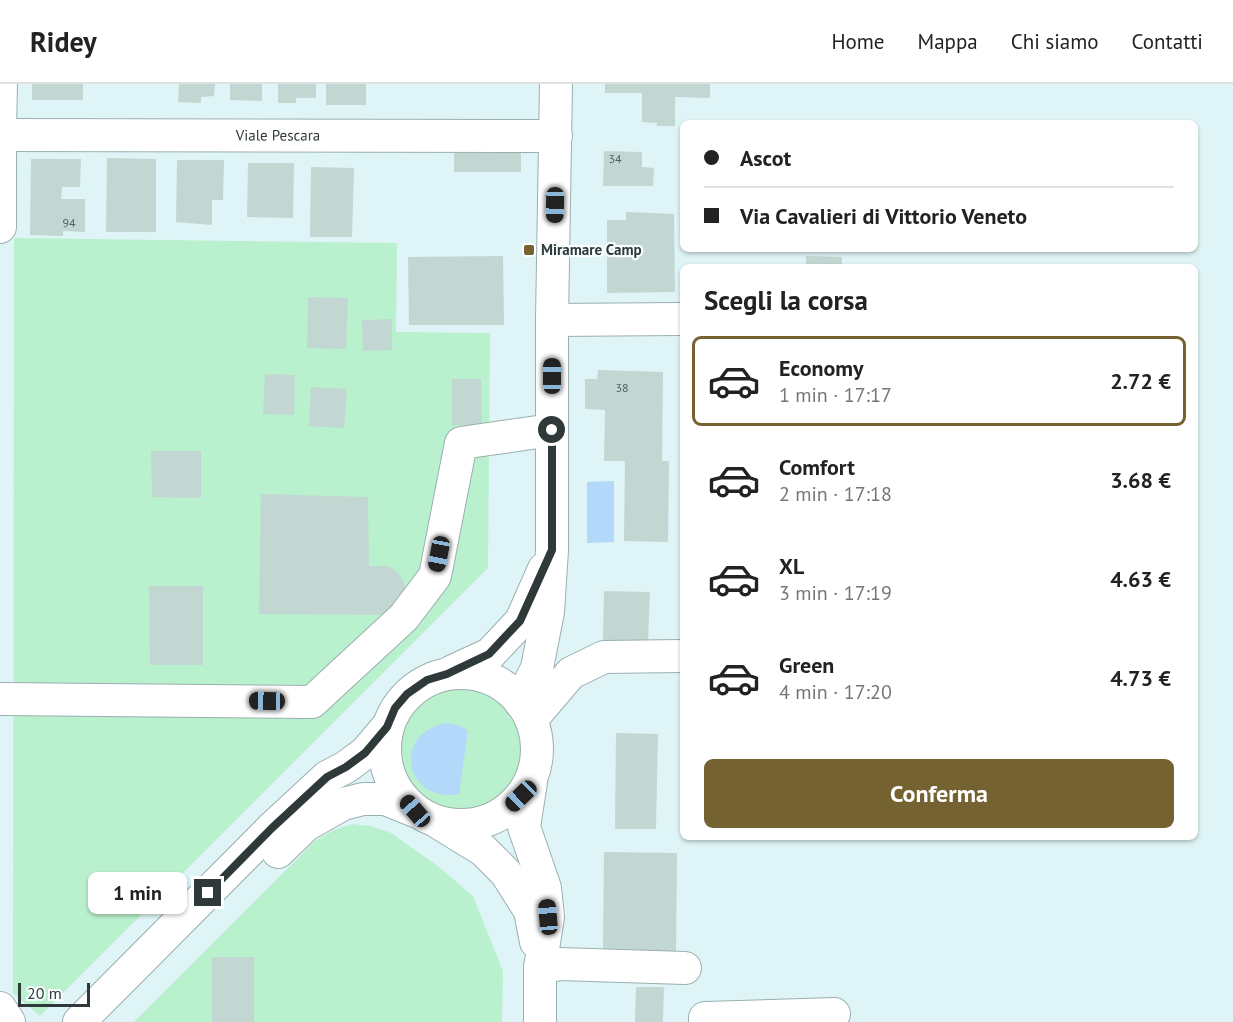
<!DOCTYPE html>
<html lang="it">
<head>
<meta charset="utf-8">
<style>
  :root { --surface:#fff; --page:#f2f2f2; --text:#222; --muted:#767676; --line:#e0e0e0; --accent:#746230 }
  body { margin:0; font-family:"PT Sans",sans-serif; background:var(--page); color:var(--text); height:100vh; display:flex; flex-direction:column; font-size:22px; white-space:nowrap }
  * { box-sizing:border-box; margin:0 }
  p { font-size:20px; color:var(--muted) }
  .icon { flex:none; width:33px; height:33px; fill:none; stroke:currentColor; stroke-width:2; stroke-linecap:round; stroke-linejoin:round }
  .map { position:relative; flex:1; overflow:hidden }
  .details { position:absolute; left:680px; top:180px; width:518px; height:576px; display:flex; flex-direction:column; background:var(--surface); border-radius:9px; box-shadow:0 2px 4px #0004 }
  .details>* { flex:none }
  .hud { position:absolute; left:680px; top:36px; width:518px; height:132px; border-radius:9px; box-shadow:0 2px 4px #0004; display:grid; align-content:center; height:132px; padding:0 24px; background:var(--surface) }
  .scale { position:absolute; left:18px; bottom:15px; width:72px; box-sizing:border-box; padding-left:6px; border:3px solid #303939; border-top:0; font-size:16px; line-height:21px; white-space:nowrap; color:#303939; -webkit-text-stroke:4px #f9fefe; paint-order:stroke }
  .end { position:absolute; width:27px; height:27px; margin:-14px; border:8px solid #303939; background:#fff; box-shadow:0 0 0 3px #fff }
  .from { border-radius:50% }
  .bubble { position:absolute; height:42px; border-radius:9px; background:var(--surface); box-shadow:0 2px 4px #0004; font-size:20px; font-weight:800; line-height:42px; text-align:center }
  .car { position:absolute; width:18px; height:36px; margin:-18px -9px; border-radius:8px; box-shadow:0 0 4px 2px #0007; background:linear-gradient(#222 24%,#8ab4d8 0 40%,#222 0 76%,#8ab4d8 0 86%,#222 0) }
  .hud b { display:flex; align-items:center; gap:21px; height:57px; font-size:22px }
  .hud b+b { border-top:2px solid var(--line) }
  .hud i { width:15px; height:15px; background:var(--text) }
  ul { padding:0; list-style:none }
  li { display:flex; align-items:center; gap:18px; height:90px; margin:0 12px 9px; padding:0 12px; border:3px solid transparent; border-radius:9px }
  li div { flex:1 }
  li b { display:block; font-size:22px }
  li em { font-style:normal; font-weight:800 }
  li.active { border-color:var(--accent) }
  li>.icon { width:54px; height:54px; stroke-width:1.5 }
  h2 { padding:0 24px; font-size:27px; line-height:72px }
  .action { display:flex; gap:12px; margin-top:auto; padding:12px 24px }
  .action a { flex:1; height:69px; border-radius:9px; background:var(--accent); color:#fff; font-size:24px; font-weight:800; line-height:69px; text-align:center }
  header { display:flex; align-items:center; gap:36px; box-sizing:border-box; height:84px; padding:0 30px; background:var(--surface); border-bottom:2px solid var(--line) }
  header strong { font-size:28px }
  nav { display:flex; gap:33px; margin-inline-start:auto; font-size:21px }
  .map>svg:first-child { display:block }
  .green { fill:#b9f0cd }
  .water { fill:#b4d8f9 }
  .building { fill:#c2d7d2 }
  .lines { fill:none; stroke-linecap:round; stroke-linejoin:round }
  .minor-casing { stroke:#9aafb0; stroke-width:34 }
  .minor { stroke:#fff; stroke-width:32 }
  .route { stroke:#303939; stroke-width:8 }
  .poi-dot { fill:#746230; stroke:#f9fefe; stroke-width:2 }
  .labels { text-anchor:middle; stroke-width:4.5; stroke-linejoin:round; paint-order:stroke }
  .number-label { font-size:12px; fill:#54605f }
  .street-label { font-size:15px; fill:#303939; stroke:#f9fefe }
  .poi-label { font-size:15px; font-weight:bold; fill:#303939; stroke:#f9fefe; text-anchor:start }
</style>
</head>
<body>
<header>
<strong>Ridey</strong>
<nav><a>Home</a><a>Mappa</a><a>Chi siamo</a><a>Contatti</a></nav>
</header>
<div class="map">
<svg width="1233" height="938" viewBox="0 0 1233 938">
  <rect width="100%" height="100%" fill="#dff4f6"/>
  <g class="green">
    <path d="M14 154 397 159 396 248 490 249 488 484 40 932 13 909Z"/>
    <circle cx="461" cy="666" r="65"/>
    <path d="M352 740 371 742 391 749 439 783 473 812 503 887 502 938H134L315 757 334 746Z"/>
  </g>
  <g class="water">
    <path d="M614 397V458L587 459V398Z"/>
    <path d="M446 639 457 641 468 646 459 710C406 720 390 650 446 639Z"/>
  </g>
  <g class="building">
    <rect x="32" y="0" width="51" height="16"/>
    <path d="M179 0H215L214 12 201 13V19L178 18Z"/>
    <path d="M230 0H262V17L230 16Z"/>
    <path d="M278 0H316V14H296V19H278Z"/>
    <rect x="326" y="0" width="40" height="21"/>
    <path d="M605 0H710V14L675 13V42H657V39L642 38V9H605Z"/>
    <path d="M604 67 642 68V83L654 84 653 102H603Z"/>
    <rect x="454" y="69" width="67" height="19"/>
    <path d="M107 74 156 75V148H106Z"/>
    <path d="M31 75H81L80 103H62L61 115H85V148L63 147V152L30 151Z"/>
    <path d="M177 76H224L223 116H212V141L176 138Z"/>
    <path d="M248 79H294L293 134 247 133Z"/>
    <path d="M311 83 354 84 352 153H310Z"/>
    <path d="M626 128 674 130 675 208 607 209V136H626Z"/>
    <path d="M503 172 504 241H409L408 173Z"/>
    <path d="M806 172 842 173V183H806Z"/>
    <path d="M308 213 348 214 346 265 307 264Z"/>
    <path d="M392 235V266L363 267 362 236Z"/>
    <path d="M598 286 663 288 662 377H669L668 458 624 457 625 377H604L605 326 585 325V295H597Z"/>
    <path d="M265 290 295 291 294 331 263 330Z"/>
    <path d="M452 295H481L482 342 452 341Z"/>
    <path d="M311 303 347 305 344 344 309 342Z"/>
    <path d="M151 367H201V414L152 413Z"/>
    <path d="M261 410 368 413 369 482H387L392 484 397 488 403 496 406 507 387 531 259 530Z"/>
    <path d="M149 502H203V581H150Z"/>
    <path d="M604 507 650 508 648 558 603 557Z"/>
    <path d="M616 649 658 650 656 745H615Z"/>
    <path d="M604 768 677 769 676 870 603 868Z"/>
    <rect x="212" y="873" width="42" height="65"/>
    <path d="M636 903H664L663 938H635Z"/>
  </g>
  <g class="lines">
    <g class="minor-casing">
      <g id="minor">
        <path d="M0 46 1 0"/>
        <path id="s1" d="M0 51 556 52"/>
        <path d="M0 62V143"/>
        <path d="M552 236 682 235"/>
        <path d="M451 588 490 570 521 537 544 485"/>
        <circle cx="461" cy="665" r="76"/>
        <path d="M0 615 312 618 404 533 435 492 461 359 552 346"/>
        <path d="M520 618 537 584 548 528 552 466V236L556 0"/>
        <path d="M531 636 571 589 604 573 682 572"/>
        <path d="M531 698 524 743 545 804 548 833 540 884V938"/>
        <path d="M439 739 483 766 506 789 530 827 536 858"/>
        <path d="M278 768 306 741 343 720 363 715H385L415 727"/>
        <path d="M540 884 560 880 685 884"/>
        <path d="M0 924 9 938"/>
        <path d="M79 938 272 744 327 693 346 683 365 669 387 643"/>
        <path d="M705 938V934L834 930"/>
      </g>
    </g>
    <use href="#minor" class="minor"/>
  </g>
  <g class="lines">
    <path class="route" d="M208 809 272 744 327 693 346 683 365 669 387 643 395 624 407 610 427 596 447 590 489 570 520 537 552 466V346"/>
  </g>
  <rect class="poi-dot" x="523" y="160" width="12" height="12" rx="3"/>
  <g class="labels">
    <g class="number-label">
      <text x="615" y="79">34</text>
      <text x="69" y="143">94</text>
      <text x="622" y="308">38</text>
    </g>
    <g class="street-label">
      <text dy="5" stroke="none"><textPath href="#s1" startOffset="278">Viale Pescara</textPath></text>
    </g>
    <g class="poi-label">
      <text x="541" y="171">Miramare Camp</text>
    </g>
  </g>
</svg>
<div class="scale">20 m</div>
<i class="end from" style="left:552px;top:346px"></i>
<i class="end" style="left:208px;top:809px"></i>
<div class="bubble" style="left:88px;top:788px;width:99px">1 min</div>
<i class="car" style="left:555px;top:121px;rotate:181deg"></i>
<i class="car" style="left:552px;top:292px;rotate:0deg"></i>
<i class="car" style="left:439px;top:470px;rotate:191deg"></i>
<i class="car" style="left:267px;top:617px;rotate:271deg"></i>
<i class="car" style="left:521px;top:712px;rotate:226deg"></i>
<i class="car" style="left:415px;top:727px;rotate:319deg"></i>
<i class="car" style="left:548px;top:833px;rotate:355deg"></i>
<div class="hud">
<b><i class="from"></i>Ascot</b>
<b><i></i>Via Cavalieri di Vittorio Veneto</b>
</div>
<section class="details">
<h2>Scegli la corsa</h2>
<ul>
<li class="active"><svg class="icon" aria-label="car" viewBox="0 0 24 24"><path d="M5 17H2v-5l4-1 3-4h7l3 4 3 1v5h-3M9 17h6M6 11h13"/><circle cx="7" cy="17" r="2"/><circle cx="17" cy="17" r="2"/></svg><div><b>Economy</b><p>1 min · 17:17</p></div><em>2.72 €</em></li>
<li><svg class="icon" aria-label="car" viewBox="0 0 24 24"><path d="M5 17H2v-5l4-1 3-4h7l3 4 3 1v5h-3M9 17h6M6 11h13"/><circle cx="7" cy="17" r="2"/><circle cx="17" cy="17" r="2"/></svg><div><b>Comfort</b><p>2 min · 17:18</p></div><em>3.68 €</em></li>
<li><svg class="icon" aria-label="car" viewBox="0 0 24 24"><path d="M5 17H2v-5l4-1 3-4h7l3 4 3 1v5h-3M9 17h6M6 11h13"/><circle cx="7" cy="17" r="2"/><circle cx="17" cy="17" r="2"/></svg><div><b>XL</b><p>3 min · 17:19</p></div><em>4.63 €</em></li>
<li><svg class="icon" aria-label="car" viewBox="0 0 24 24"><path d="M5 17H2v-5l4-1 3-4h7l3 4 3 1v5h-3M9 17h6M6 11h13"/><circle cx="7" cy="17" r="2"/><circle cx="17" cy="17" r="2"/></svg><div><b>Green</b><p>4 min · 17:20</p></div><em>4.73 €</em></li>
</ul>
<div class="action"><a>Conferma</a></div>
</section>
</div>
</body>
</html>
